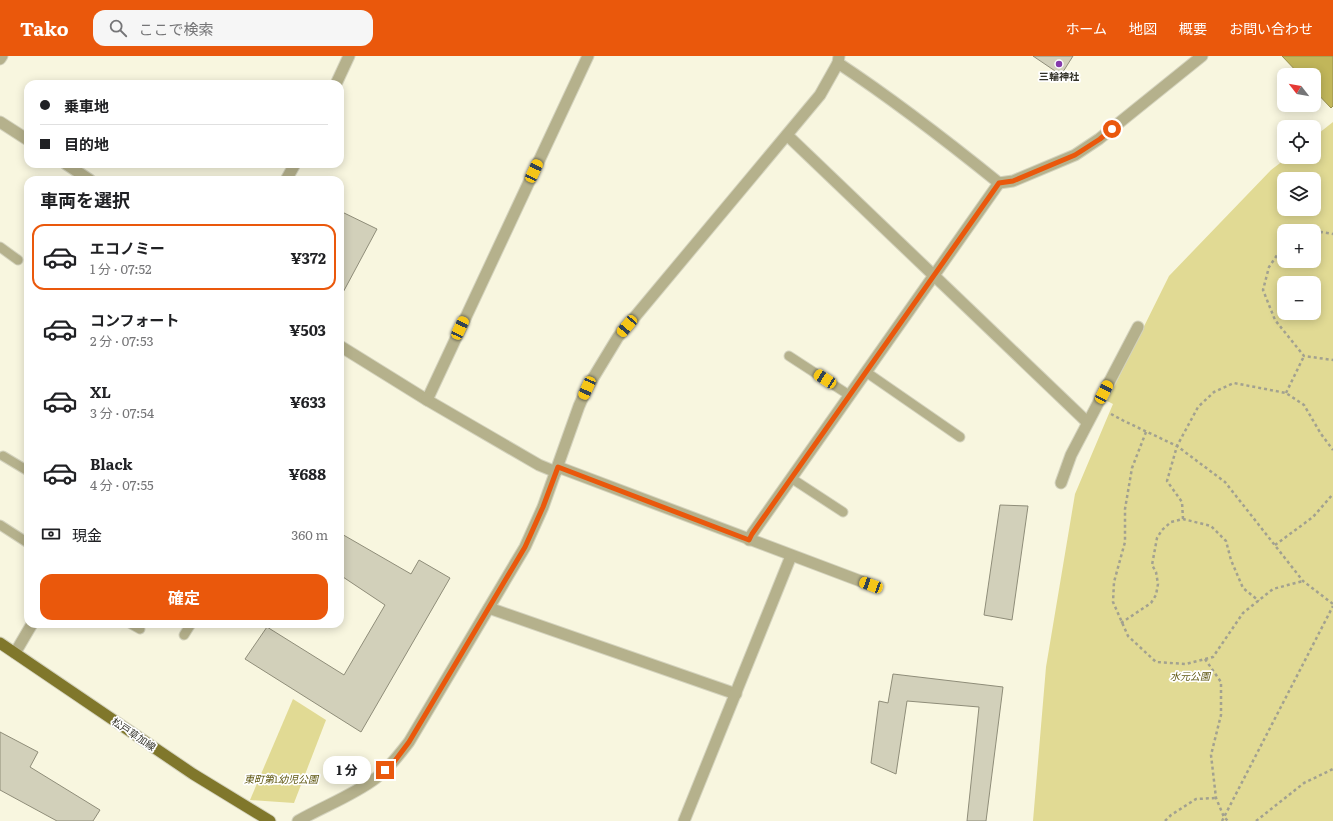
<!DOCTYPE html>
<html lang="ja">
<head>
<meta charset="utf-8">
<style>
  :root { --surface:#fff; --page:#f6f6f6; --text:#202124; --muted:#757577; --line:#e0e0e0; --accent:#ea580c }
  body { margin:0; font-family:Literata,"Noto Sans JP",serif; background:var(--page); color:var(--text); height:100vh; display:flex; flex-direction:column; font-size:15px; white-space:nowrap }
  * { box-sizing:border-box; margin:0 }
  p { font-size:13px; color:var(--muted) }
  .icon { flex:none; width:22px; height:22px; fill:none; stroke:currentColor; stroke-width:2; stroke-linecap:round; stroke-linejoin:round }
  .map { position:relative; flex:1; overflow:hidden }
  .drawer { position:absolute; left:24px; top:120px; width:320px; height:452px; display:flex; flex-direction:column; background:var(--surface); border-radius:12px; box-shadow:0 2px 10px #0003 }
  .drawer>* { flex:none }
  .guide { position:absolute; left:24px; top:24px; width:320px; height:88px; border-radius:12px; box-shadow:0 2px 10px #0003; display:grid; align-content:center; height:88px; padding:0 16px; background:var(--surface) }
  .needle { width:26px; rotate:301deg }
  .buttons { position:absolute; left:1277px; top:12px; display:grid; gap:8px }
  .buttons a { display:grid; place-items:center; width:44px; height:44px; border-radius:8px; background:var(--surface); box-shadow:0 2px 10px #0003; font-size:20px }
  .end { position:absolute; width:18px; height:18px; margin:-9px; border:5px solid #ea580c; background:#fff; box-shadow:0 0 0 2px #fff }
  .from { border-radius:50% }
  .bubble { position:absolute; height:28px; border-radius:12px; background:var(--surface); box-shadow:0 2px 10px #0003; font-size:13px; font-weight:700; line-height:28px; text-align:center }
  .car { position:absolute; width:12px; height:24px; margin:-12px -6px; border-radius:5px; box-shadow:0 0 3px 1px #0007; background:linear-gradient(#f5c518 24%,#345 0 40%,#f5c518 0 76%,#345 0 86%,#f5c518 0) }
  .guide b { display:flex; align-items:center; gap:14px; height:38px; font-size:15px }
  .guide b+b { border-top:1px solid var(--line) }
  .guide i { width:10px; height:10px; background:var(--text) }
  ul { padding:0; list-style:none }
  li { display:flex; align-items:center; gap:12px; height:66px; margin:0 8px 6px; padding:0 8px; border:2px solid transparent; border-radius:12px }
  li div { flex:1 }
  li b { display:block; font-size:15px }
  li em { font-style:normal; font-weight:700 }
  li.current { border-color:var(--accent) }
  li>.icon { width:36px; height:36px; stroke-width:1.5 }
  h2 { padding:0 16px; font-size:18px; line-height:48px }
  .pay { display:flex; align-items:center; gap:10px; height:44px; padding:0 16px; font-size:15px }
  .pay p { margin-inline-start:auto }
  .button { display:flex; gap:8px; margin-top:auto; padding:8px 16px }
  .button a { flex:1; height:46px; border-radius:12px; background:var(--accent); color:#fff; font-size:16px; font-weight:700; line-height:46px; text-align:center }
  header { display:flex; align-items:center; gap:24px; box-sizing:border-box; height:56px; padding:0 20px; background:var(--accent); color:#fff }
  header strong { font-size:19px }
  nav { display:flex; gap:22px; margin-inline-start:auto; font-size:14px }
  .search { width:280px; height:36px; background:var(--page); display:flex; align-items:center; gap:10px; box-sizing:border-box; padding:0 14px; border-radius:12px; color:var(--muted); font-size:15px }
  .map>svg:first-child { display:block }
  .green { fill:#e1da94; fill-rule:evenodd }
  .water { fill:#c1b65a; stroke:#968e4b }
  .building { fill:#d2d0ba; stroke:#8f8d79 }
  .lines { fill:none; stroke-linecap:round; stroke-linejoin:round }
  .service-casing { stroke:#d4d3be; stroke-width:11 }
  .minor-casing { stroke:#d4d3be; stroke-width:13 }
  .tertiary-casing { stroke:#d4d3be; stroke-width:13 }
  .primary-casing { stroke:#d4d3be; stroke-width:13 }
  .path { stroke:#a2a190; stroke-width:2.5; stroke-dasharray:3 3; stroke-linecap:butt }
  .service { stroke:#b5b18c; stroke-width:9 }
  .minor { stroke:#b5b18c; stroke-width:11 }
  .tertiary { stroke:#b5b18c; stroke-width:11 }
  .primary { stroke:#80772b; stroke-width:11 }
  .route { stroke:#ea580c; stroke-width:5 }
  .poi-dot { fill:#853aab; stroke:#fff; stroke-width:1.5 }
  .labels { text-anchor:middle; stroke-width:3.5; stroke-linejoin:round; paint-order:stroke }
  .poi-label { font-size:10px; font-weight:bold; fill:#323128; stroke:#fff }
  .park-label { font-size:10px; font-style:italic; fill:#605813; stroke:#fff }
  .street-label { font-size:10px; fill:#323128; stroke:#fff }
</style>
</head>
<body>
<header>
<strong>Tako</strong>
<div class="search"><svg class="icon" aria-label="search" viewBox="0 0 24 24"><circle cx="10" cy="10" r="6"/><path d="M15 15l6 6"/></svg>ここで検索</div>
<nav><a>ホーム</a><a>地図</a><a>概要</a><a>お問い合わせ</a></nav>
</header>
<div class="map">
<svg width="1333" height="765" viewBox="0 0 1333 765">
  <rect width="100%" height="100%" fill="#f8f6df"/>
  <g class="green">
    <path d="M1333 66V765H1033L1046 611 1075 438 1113 348 1107 345 1169 220 1271 114 1288 101H1314V81ZM1284 123H1314V153H1284ZM1284 175H1314V205H1284ZM1284 227H1314V257H1284Z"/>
    <path d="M293 643 326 664 294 747 250 744Z"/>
  </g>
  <path class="water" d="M1282 0H1333V50L1331 52 1314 34V19H1300Z"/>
  <g class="building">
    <path d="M1033 0H1073L1061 19Z"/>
    <path d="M340 155 377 173 340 242Z"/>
    <path d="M1000 449 1028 450 1012 564 984 559Z"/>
    <path d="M340 477 411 518 419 504 450 522 361 676 245 603 267 571 344 619 385 549 340 519Z"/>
    <path d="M893 618 1003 631 986 765H967L979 651 907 645 896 718 871 707 879 645 888 647Z"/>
    <path d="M0 676 38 696 30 711 100 754 93 765H57L0 734Z"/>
  </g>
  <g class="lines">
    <g class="service-casing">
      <g id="service">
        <path d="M0 191 18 204"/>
        <path d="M789 300 849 339"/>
        <path d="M866 316 960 381"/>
        <path d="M3 400 28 415"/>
        <path d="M791 422 843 456"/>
        <path d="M0 469 28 487"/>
        <path d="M131 568 140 573"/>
        <path d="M184 579 191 568"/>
      </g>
    </g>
    <g class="minor-casing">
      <g id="minor">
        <path d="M0 3 2 0"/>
        <path d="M838 7C894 44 947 85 999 127L1013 125 1075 99 1099 83 1202 0"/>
        <path d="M336 28 349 0"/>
        <path d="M0 66 28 84"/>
        <path d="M787 79 1087 366"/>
        <path d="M66 108 90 124"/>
        <path d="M286 124 295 108"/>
        <path d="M340 290 427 344 539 409 556 416"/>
        <path d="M427 344 588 0"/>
        <path d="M558 411 871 529"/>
        <path d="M1061 427 1071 399 1138 271"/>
        <path d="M749 484 752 478 999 127"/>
        <path d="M489 552 736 638"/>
        <path d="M15 597 32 568"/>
        <path d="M684 765 791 500"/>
      </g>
    </g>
    <g class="tertiary-casing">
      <path id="tertiary" d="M298 765C324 750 352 740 376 722 389 712 399 699 409 686L525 491 543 451 579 350 587 332 618 281 820 39 838 7 839 0"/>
    </g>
    <g class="primary-casing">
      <path id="primary" d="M0 587 193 718 270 765"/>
    </g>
    <g class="path">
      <path d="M1314 177 1321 176 1333 178"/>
      <path d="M1284 190 1282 192 1269 211 1263 234 1275 264 1304 300 1333 304"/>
      <path d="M1286 337 1304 300"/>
      <path d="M1111 358 1124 365 1177 390 1225 426 1303 525 1333 548"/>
      <path d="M1146 376 1132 412 1125 453V486L1114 526 1113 546 1128 580 1156 606 1186 608 1213 601 1243 557 1273 533 1303 525"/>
      <path d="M1183 463 1182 446 1167 425 1177 390 1198 351 1214 336 1234 327 1286 337 1304 349 1321 378 1333 394"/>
      <path d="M1275 489 1313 461 1333 438"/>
      <path d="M1121 567 1151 547 1156 539 1158 528 1156 516 1152 509 1157 482 1162 474 1171 466 1183 463 1211 470 1226 485 1231 504 1243 532 1259 545"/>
      <path d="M1205 603 1221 626V659L1211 699 1216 742 1224 761 1228 765"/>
      <path d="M1165 765 1171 759 1196 743 1216 742"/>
      <path d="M1222 765 1333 550"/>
      <path d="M1256 765 1304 727 1333 713"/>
    </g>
    <use href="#service" class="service"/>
    <use href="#minor" class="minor"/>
    <use href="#tertiary" class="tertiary"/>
    <use href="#primary" class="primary"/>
  </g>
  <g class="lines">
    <path class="route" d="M385 714 394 706 409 686 525 491 543 451 558 411 749 484 752 478 999 127 1013 125 1075 99 1100 83 1112 73"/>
  </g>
  <circle class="poi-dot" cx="1059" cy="8" r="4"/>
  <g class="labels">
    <g class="poi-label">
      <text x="1059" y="24">三輪神社</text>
    </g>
    <g class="park-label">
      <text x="1190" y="624">水元公園</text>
      <text x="281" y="727">東町第1幼児公園</text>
    </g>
    <g class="street-label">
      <text transform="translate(134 678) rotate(34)" y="4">松戸草加線</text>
    </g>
  </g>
</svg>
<div class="buttons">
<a><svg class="needle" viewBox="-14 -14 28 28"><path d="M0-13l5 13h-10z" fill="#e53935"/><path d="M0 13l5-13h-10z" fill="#757577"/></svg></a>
<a><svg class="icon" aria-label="locate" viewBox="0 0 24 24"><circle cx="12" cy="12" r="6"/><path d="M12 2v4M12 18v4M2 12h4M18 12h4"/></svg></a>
<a><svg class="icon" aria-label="layers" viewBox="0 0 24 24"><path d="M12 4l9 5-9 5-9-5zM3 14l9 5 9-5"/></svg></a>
<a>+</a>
<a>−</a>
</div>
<i class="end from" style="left:1112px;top:73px"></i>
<i class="end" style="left:385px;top:714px"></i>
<div class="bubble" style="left:323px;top:700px;width:48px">1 分</div>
<i class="car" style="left:534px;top:115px;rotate:25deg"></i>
<i class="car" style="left:627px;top:270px;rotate:220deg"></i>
<i class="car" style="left:460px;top:272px;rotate:25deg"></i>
<i class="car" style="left:825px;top:323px;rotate:303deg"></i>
<i class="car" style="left:587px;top:332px;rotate:204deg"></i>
<i class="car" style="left:1104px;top:336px;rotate:27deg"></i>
<i class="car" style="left:871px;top:529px;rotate:290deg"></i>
<div class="guide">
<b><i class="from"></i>乗車地</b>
<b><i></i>目的地</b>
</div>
<section class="drawer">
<h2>車両を選択</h2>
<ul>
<li class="current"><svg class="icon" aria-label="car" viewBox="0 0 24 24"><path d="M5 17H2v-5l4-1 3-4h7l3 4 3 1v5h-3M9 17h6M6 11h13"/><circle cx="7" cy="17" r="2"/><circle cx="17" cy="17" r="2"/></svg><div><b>エコノミー</b><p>1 分 · 07:52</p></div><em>¥372</em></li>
<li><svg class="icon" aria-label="car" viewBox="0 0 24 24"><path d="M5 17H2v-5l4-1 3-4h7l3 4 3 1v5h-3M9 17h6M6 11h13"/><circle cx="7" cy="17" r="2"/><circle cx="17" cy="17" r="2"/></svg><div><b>コンフォート</b><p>2 分 · 07:53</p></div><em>¥503</em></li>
<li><svg class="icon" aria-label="car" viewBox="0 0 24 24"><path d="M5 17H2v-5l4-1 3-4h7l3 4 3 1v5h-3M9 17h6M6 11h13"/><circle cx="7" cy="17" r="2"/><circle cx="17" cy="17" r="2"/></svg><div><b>XL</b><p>3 分 · 07:54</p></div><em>¥633</em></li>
<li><svg class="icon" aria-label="car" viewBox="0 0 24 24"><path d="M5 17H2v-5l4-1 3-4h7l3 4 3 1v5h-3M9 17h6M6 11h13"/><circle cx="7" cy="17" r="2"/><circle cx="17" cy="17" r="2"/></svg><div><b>Black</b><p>4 分 · 07:55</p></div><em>¥688</em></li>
</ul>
<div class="pay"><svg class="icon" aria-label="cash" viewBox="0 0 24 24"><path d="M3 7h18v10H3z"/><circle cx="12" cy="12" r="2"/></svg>現金<p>360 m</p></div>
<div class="button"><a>確定</a></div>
</section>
</div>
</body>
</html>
